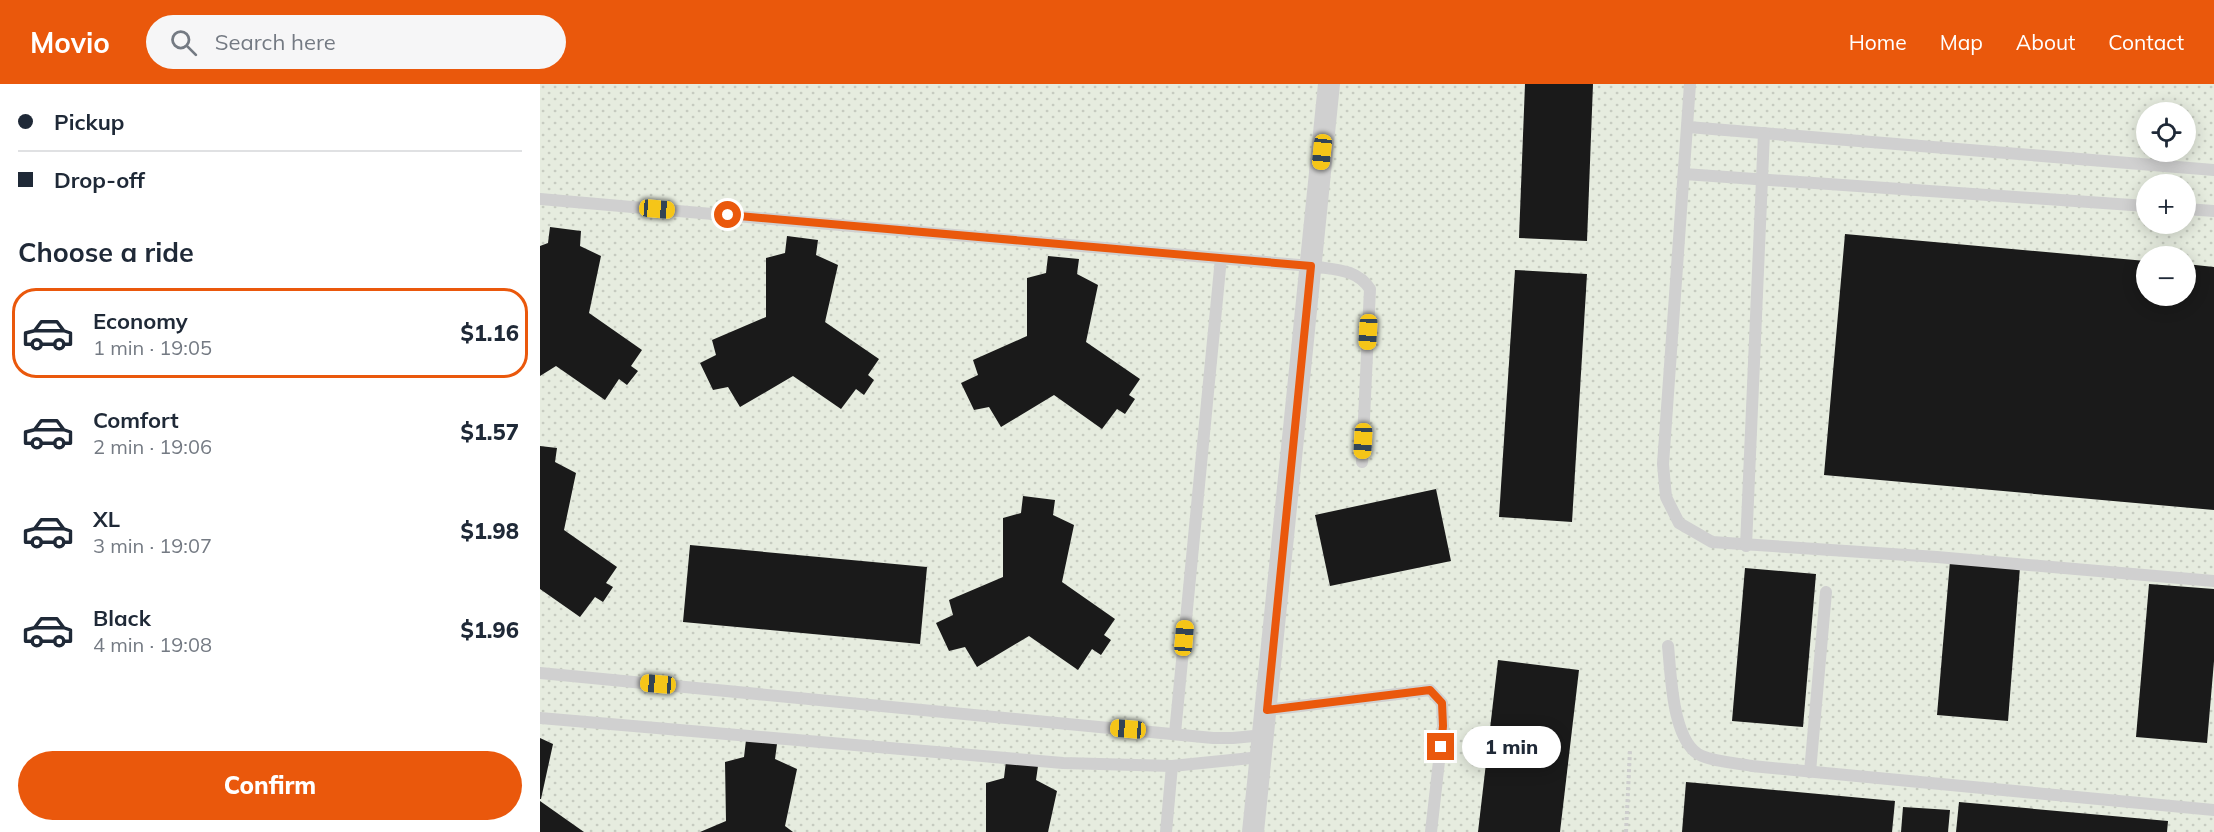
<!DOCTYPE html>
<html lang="en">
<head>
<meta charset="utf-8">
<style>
  :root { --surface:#fff; --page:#f6f6f7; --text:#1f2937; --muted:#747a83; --line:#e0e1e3; --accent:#ea580c }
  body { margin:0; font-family:Mulish,sans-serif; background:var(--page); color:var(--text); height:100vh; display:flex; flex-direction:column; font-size:22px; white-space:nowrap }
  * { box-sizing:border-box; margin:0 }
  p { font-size:20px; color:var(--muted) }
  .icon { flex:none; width:33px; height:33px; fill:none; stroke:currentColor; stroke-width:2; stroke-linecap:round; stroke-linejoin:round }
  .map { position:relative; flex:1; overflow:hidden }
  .panel { display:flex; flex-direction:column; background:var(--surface); width:540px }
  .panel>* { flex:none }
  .top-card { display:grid; align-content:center; height:132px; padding:0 18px; background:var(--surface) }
  .tools { position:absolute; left:1596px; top:18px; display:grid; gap:12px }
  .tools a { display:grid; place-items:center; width:60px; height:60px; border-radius:50%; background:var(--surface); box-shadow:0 3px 15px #0003; font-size:30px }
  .end { position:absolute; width:27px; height:27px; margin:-14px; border:8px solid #ea580c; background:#fff; box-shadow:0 0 0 3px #fff }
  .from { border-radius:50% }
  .bubble { position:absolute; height:42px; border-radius:21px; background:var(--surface); box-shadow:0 3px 15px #0003; font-size:20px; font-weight:800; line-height:42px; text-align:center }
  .car { position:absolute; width:18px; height:36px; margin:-18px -9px; border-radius:8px; box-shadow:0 0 4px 2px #0007; background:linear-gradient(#f5c518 24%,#345 0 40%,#f5c518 0 76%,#345 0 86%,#f5c518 0) }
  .top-card b { display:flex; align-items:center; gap:21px; height:57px; font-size:22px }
  .top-card b+b { border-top:2px solid var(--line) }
  .top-card i { width:15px; height:15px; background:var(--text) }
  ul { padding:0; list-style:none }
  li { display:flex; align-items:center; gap:18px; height:90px; margin:0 12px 9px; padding:0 6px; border:3px solid transparent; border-radius:24px }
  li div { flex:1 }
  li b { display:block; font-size:22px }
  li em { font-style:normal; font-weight:800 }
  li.selected { border-color:var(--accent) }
  li>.icon { width:54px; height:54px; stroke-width:1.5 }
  h2 { padding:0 18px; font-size:27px; line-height:72px }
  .primary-button { display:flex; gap:12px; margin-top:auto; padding:12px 18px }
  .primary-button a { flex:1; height:69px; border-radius:36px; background:var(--accent); color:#fff; font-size:24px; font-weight:800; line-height:69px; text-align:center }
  header { display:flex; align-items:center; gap:36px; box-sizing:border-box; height:84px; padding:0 30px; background:var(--accent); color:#fff }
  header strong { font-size:28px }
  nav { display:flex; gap:33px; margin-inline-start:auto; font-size:21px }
  .search { width:420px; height:54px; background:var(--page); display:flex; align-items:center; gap:15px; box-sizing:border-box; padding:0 21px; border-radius:33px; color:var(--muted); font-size:22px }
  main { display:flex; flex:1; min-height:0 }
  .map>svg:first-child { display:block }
  .park { fill:url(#park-dots); fill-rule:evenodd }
  .building { fill:#1a1a1a }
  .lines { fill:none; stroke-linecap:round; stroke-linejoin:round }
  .path { stroke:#cdcdcd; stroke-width:4; stroke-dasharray:3 3; stroke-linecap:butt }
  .service { stroke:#d0d0d0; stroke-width:12 }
  .minor { stroke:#d0d0d0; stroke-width:22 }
  .route { stroke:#ea580c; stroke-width:8 }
</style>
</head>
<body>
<header>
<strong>Movio</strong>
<div class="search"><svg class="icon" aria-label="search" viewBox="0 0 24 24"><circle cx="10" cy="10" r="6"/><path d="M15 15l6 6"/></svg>Search here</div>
<nav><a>Home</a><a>Map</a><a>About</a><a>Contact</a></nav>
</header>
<main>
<section class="panel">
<div class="top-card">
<b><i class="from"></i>Pickup</b>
<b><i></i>Drop-off</b>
</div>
<h2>Choose a ride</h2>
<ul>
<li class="selected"><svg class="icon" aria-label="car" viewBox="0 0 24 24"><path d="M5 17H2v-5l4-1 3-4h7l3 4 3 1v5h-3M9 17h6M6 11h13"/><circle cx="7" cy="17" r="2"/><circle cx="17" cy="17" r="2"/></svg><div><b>Economy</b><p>1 min · 19:05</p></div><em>$1.16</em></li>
<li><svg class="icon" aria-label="car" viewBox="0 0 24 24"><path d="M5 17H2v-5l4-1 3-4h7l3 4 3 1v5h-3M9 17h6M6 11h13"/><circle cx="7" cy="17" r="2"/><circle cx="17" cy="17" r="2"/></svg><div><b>Comfort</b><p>2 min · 19:06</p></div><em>$1.57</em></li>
<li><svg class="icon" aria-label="car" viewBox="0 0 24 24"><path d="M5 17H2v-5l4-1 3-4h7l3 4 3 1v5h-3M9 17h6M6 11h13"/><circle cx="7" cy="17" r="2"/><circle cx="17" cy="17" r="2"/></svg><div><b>XL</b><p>3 min · 19:07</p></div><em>$1.98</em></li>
<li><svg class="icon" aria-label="car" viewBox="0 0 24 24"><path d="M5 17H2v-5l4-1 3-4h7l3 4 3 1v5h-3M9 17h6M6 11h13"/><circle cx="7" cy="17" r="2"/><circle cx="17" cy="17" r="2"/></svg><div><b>Black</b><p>4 min · 19:08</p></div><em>$1.96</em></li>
</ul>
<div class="primary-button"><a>Confirm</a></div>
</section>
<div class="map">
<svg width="1674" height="748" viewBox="0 0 1674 748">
  <defs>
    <pattern id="park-dots" width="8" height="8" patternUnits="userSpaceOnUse" patternTransform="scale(1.5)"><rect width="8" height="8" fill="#e6ecdf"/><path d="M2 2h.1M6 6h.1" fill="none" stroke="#c6cbc0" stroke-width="1.8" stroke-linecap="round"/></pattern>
  </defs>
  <rect width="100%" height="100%" fill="#fff"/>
  <path class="park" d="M0 0H1674V748H0ZM1606 28H1646V68H1606ZM1606 100H1646V140H1606ZM1606 172H1646V212H1606Z"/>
  <g class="building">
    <path d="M985 0H1053L1047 157 979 154Z"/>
    <path d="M10 143 41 147 40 162 61 172 49 229 102 266 91 282 98 287 87 301 79 295 65 316 16 282 0 292V162L8 159Z"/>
    <path d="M1305 150 1606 177V212H1646V180L1674 183V426L1284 391Z"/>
    <path d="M247 152 278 156 276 171 298 181 285 238 339 275 328 291 334 296 324 311 316 305 301 325 253 292 200 323 188 303 173 306 160 279 176 271 172 256 226 233V174L245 169Z"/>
    <path d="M508 172 539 175 537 190 558 201 546 258 600 295 589 311 595 315 585 330 577 325 562 345 514 311 461 343 449 323 434 326 421 299 438 291 433 276 487 252V194L506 189Z"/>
    <path d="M975 186 1047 190 1032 438 959 433Z"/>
    <path d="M0 362 17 364 15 378 36 389 24 446 77 483 66 499 73 503 63 518 55 513 40 533 0 505Z"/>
    <path d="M896 405 911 477 790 502 775 431Z"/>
    <path d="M483 412 515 416 513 431 534 441 522 498 575 535 564 551 571 556 561 571 552 565 538 586 489 552 437 583 425 563 409 567 396 539 413 531 409 516 463 493V434L481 429Z"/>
    <path d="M150 461 387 483 380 560 143 538Z"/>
    <path d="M1410 477 1480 483 1468 637 1397 631Z"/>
    <path d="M1205 484 1276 490 1263 643 1192 637Z"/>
    <path d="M1609 500 1674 505V577L1667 659 1596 653Z"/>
    <path d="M958 576 1039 586 1020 748H938Z"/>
    <path d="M0 654 13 660 1 715H0Z"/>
    <path d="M206 656 237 660 235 675 257 685 245 742 253 748H160L186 737 185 678 204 673Z"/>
    <path d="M466 677 498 682 496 696 517 707 508 748H446V699L464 694Z"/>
    <path d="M1146 698 1355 717 1352 748H1142Z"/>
    <path d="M0 717 44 748H0Z"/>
    <path d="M1419 718 1628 737 1627 748H1416Z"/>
    <path d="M1363 723 1410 726 1408 748H1361Z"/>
  </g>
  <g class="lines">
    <path class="path" d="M1086 748 1090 666"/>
    <g class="service">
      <path d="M1150 0 1123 380 1126 413 1139 439 1172 458 1397 473 1674 497"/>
      <path d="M1148 43 1674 86"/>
      <path d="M1144 90 1606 122"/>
      <path d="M0 115 771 182C794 186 816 184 830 205L822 378"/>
      <path d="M1646 125 1674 127"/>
      <path d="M1206 462 1224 49"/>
      <path d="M1128 562C1131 590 1132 660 1162 672 1177 678 1196 679 1212 682L1674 726"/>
      <path d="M0 589 673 654H693L724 651"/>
      <path d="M727 626 890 606 902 619 903 642 891 748"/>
      <path d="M0 634 523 679 632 682 721 673"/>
      <path d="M635 649 681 174"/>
      <path d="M1270 688 1286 508"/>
      <path d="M626 748 632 682"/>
    </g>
    <path class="minor" d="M713 748 789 0"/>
  </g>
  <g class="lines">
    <path class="route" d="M188 131 771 182 727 626 890 606 902 619 903 642 901 663"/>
  </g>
</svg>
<div class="tools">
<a><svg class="icon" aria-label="locate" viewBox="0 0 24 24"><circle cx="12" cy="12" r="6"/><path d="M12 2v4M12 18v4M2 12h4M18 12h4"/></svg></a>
<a>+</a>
<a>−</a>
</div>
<i class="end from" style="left:188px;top:131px"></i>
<i class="end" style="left:901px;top:663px"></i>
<div class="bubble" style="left:922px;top:642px;width:99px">1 min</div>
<i class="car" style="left:782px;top:68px;rotate:186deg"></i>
<i class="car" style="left:117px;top:125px;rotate:95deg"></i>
<i class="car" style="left:828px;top:248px;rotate:183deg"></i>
<i class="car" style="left:823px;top:357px;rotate:183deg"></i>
<i class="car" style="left:644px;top:554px;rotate:5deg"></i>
<i class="car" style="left:118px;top:600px;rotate:275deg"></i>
<i class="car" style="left:588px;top:645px;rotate:275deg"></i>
</div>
</main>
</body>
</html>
